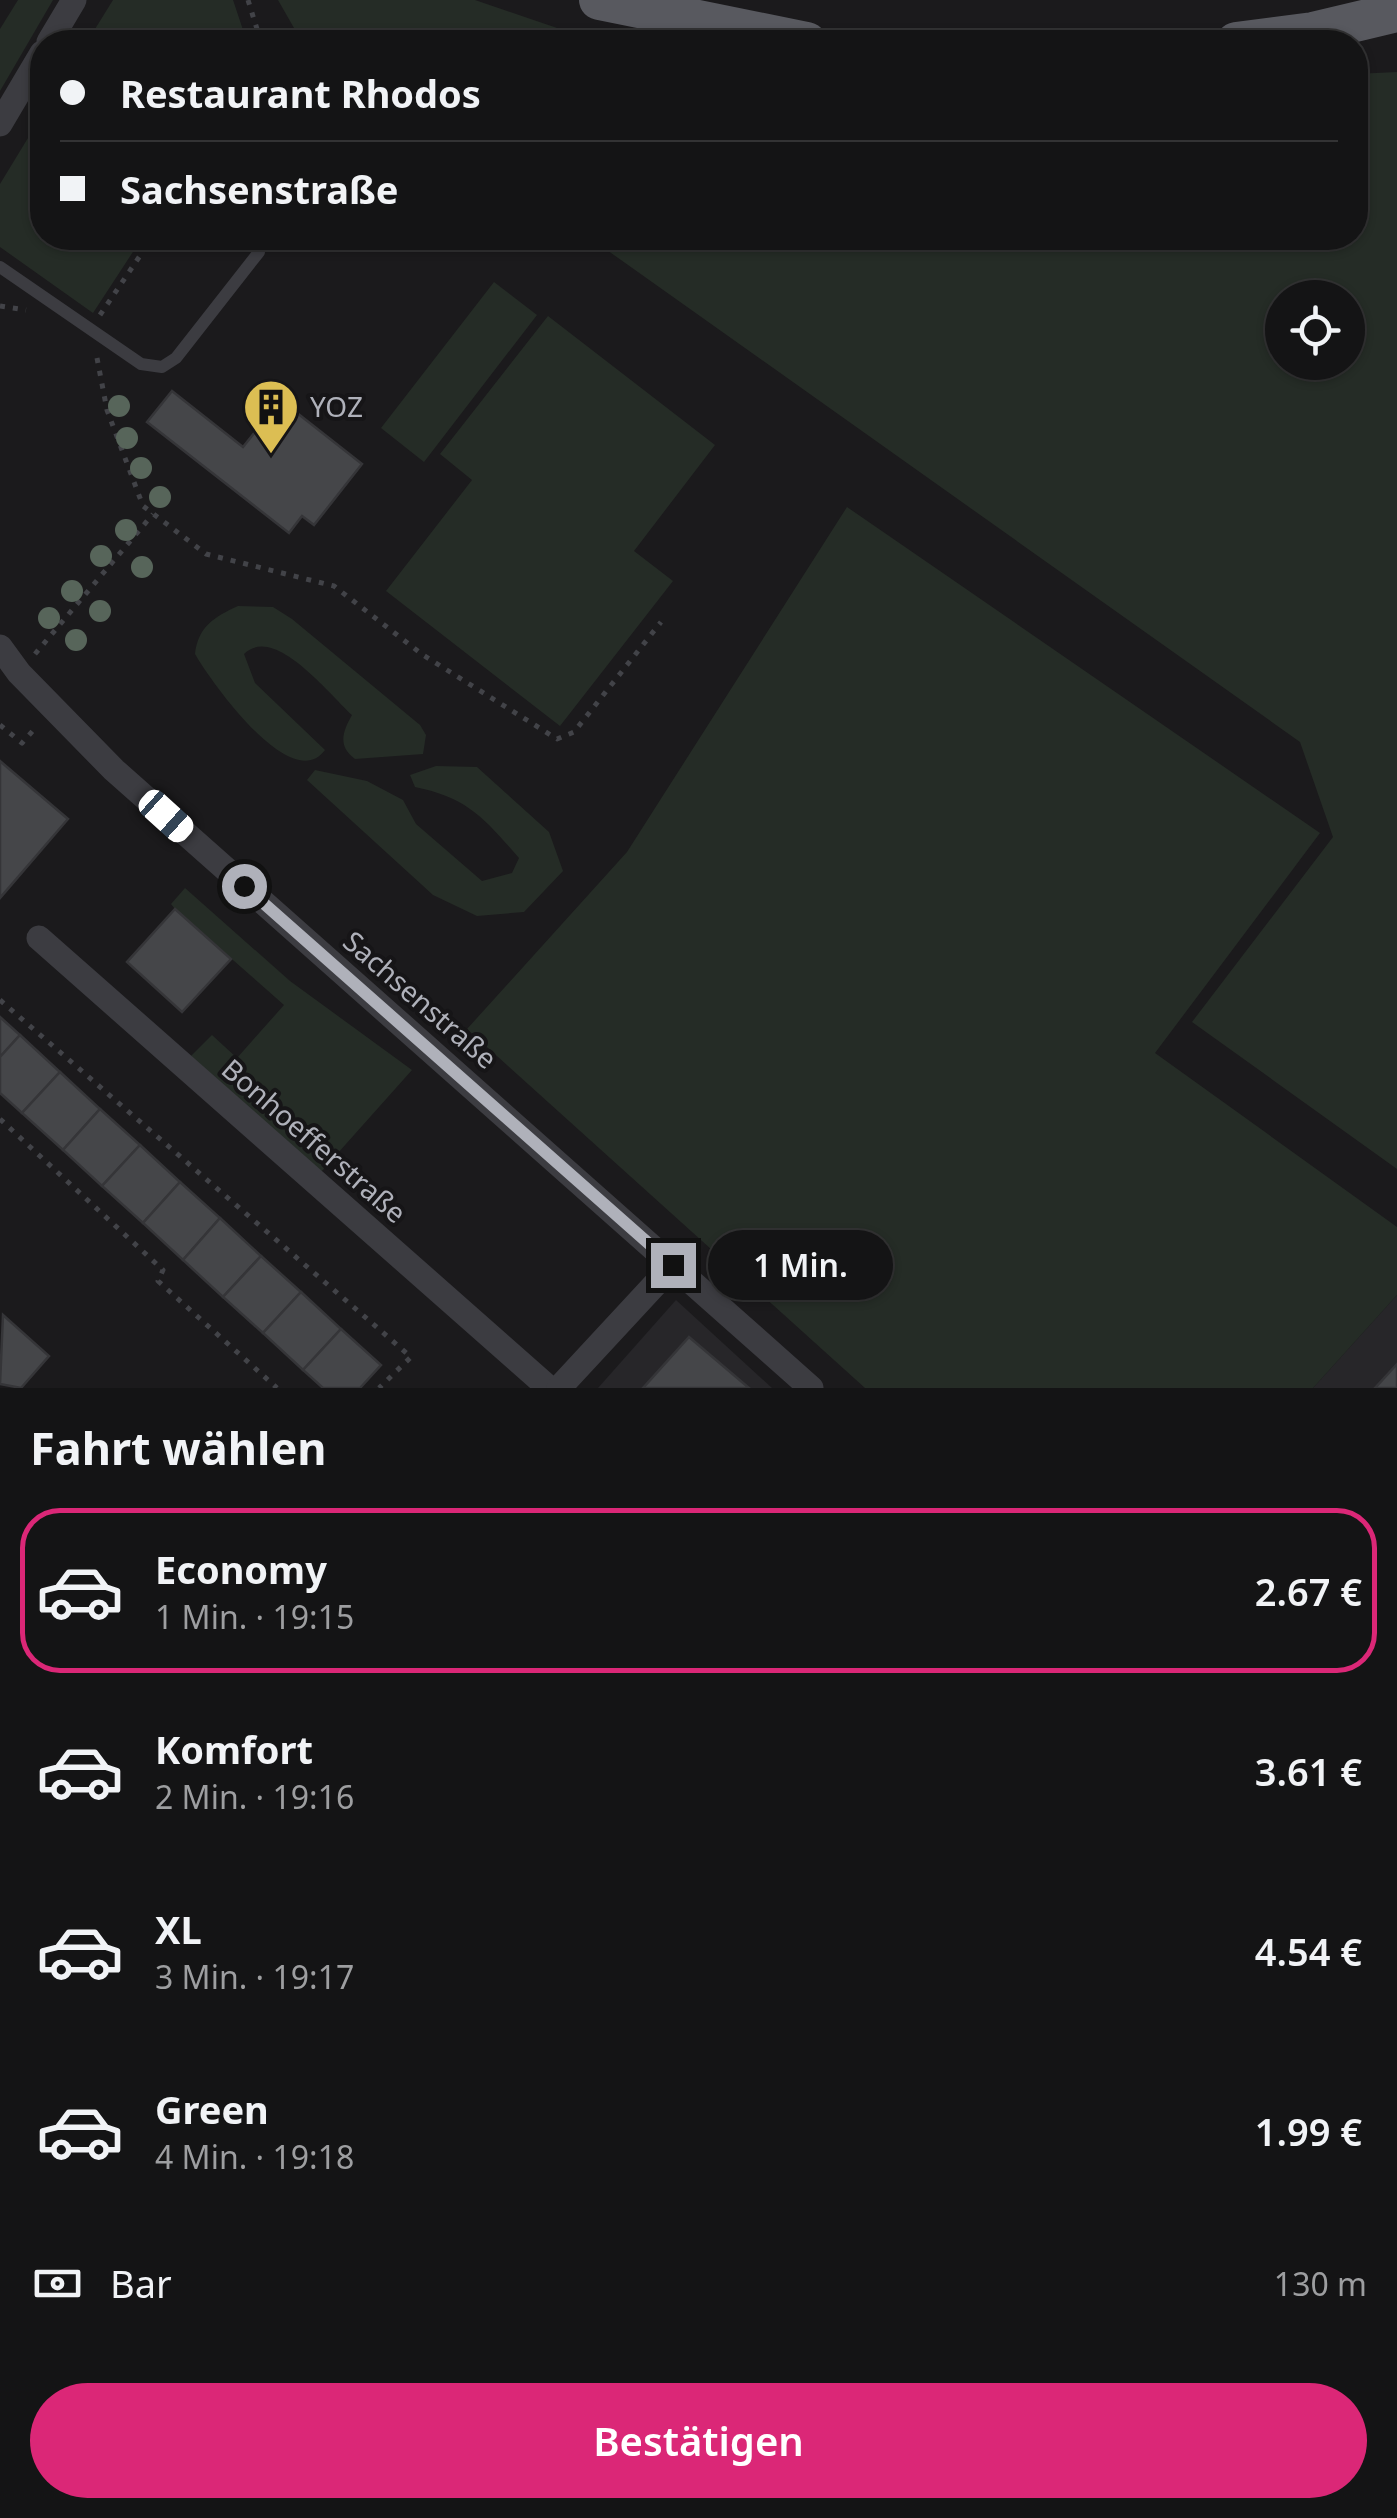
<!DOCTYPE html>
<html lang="de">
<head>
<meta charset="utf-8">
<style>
  :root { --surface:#141415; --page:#212122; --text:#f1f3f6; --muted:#9d9ea0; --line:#333334; --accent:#db2777 }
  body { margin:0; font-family:"Noto Sans",sans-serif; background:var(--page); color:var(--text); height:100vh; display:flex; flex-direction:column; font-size:38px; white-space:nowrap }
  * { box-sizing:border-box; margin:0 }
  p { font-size:32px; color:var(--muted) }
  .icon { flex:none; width:55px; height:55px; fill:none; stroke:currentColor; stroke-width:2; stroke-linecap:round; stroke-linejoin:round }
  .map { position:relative; height:1388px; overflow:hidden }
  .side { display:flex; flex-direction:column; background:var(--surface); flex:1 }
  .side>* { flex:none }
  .banner { position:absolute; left:30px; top:30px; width:1338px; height:220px; border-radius:40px; box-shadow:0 2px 8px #0004,0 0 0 2px var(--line); display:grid; align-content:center; height:220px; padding:0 30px; background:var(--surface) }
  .controls { position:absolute; left:1265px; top:280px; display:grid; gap:20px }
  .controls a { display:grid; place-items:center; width:100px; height:100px; border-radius:50%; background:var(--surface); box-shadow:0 2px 8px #0004,0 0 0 2px var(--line); font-size:50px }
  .end { position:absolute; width:45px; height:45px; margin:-22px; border:12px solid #afb1ba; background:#111; box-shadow:0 0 0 5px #111 }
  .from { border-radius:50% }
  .bubble { position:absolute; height:70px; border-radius:35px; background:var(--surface); box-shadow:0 2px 8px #0004,0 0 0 2px var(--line); font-size:32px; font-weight:600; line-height:70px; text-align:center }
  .car { position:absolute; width:30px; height:60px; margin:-30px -15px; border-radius:12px; box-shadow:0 0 8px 2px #0007; background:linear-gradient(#fff 24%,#345 0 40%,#fff 0 76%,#345 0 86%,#fff 0) }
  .banner b { display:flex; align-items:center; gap:35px; height:95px; font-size:38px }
  .banner b+b { border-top:2px solid var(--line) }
  .banner i { width:25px; height:25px; background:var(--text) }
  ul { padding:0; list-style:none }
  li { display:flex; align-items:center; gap:30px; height:165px; margin:0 20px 15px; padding:0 10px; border:5px solid transparent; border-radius:40px }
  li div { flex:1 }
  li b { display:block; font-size:38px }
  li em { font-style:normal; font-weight:600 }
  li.on { border-color:var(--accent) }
  li>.icon { width:90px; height:90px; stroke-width:1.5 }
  h2 { padding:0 30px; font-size:45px; line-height:120px }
  .pay { display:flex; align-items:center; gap:25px; height:110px; padding:0 30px; font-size:38px }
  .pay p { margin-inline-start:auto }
  .button { display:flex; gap:20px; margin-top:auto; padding:20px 30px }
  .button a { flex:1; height:115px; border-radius:60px; background:var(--accent); color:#fff; font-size:40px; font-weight:600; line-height:115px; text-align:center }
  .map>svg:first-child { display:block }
  .built { fill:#272629 }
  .green { fill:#252c26; fill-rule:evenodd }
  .building { fill:#454649; stroke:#353538; stroke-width:2.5 }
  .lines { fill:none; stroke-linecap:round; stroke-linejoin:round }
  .path { stroke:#424348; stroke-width:5; stroke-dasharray:5 8; stroke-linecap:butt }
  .lane { stroke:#3c3c41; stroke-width:12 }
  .street { stroke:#3c3c41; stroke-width:25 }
  .primary { stroke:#58595f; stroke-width:40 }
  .tree { fill:#57655a }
  .route { stroke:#afb1ba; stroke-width:12 }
  .labels { text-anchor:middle; stroke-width:8; stroke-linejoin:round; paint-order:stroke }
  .poi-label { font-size:28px; fill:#afb1ba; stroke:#161517; text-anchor:start }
  .street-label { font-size:28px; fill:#afb1ba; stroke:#161517 }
</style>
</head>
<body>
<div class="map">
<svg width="1397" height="1388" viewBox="0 0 1397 1388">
  <rect width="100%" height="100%" fill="#1b1a1c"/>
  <g class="built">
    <path d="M1397 1295V1388H1313Z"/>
    <path d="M676 1300 772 1388H598Z"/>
  </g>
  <g class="green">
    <path d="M18 0H53L0 91V29Z"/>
    <path d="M113 0H233L247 42H87Z"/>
    <path d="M278 0H475L598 42H323L294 28Z"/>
    <path d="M1397 72V1169L1192 1022 1333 837 1300 742 590 238H1355V74ZM1282 298H1348V362H1282Z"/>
    <path d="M42 115V238H142L93 313 0 247V184Z"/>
    <path d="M494 282 537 315 424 462 381 428Z"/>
    <path d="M548 316 715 445 634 551 673 581 560 726 386 591 472 480 440 454Z"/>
    <path d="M847 507 1320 833 1155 1053 1397 1227V1295L1313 1388H865L467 1029 627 852Z"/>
    <path d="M238 606 273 607 292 619 420 725 426 735 423 754 355 759C337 746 343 731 352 715 328 693 274 624 244 654L255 683 325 750C291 796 210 680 195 654 198 627 214 617 238 606Z"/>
    <path d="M436 766 477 767 549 832 563 871 524 912 477 916 433 895 307 780 315 770 367 781 403 800 416 824 482 881 512 873 519 858C484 818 468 798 415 787L410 775Z"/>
    <path d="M185 888 290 981 412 1070 321 1172 191 1056 212 1035 237 1058 284 1005 175 909 171 904Z"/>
  </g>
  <g class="building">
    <path d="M172 391 243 447 259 427 276 429 292 409 362 464 314 525 302 516 289 533 147 422Z"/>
    <path d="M0 761 68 819 0 898Z"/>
    <path d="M175 909 231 959 182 1012 127 962Z"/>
    <path d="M0 1017 20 1035 0 1057Z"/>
    <path d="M20 1035 60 1072 22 1113 0 1093V1057Z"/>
    <path d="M60 1072 100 1109 63 1150 22 1113Z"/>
    <path d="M100 1109 140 1145 102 1186 63 1150Z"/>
    <path d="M140 1145 180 1182 143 1223 102 1186Z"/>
    <path d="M180 1182 220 1218 183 1260 143 1223Z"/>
    <path d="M220 1218 261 1256 223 1297 183 1260Z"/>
    <path d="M261 1256 301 1292 263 1333 223 1297Z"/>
    <path d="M301 1292 341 1329 303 1370 263 1333Z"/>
    <path d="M3 1315 49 1356 21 1388 0 1384Z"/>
    <path d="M341 1329 381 1365 360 1388H323L303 1370Z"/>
    <path d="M689 1337 749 1388H643Z"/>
    <path d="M1397 1364V1388H1375Z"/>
  </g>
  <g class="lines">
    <g class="path">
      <path d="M248 0 261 42"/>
      <path d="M0 306 26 310"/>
      <path d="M100 315 152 238"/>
      <path d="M97 358 107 410 143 506 206 554 334 586 423 655 557 739 574 732 661 622"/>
      <path d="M35 654 153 514"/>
      <path d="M0 725 22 743 37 726"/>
      <path d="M0 1000 411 1357 379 1388"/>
      <path d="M0 1119 163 1270 158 1281 277 1388"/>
    </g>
    <path class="lane" d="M0 267 141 364 162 367 176 358 259 252"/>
    <g class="street">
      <path d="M49 42 74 0"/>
      <path d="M0 124 42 53"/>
      <path d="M0 647 19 673 114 770 811 1388"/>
      <path d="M39 938 549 1388"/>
      <path d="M559 1388 673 1265"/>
    </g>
    <g class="primary">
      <path d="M599 0 807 42"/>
      <path d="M1236 42 1313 32 1397 12"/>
    </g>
  </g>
  <g class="tree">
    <circle cx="119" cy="406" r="11"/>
    <circle cx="127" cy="438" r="11"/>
    <circle cx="141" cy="468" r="11"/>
    <circle cx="160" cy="497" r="11"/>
    <circle cx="126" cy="530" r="11"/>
    <circle cx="101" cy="556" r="11"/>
    <circle cx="142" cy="567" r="11"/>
    <circle cx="72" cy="591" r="11"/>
    <circle cx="100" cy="611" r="11"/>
    <circle cx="49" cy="618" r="11"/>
    <circle cx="76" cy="640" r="11"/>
  </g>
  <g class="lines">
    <path class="route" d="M244 886 673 1265"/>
  </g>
  <defs>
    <g id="building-pin" transform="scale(2.875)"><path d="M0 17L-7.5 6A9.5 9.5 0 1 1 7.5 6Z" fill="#dcbe53" stroke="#161517"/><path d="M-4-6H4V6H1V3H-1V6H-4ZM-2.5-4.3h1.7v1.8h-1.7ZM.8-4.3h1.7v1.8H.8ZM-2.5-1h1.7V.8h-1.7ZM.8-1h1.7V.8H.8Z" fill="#111"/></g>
  </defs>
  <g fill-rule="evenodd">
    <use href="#building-pin" x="271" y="407"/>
  </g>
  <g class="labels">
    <g class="poi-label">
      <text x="310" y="417">YOZ</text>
    </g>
    <g class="street-label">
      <text transform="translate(420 1000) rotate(41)" y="10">Sachsenstraße</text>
      <text transform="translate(314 1141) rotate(41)" y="10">Bonhoefferstraße</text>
    </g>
  </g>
</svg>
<div class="controls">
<a><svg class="icon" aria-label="locate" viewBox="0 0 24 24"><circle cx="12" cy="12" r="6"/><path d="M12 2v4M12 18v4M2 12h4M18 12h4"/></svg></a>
</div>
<i class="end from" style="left:244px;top:886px"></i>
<i class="end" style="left:673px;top:1265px"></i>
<div class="bubble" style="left:708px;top:1230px;width:185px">1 Min.</div>
<i class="car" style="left:166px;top:816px;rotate:132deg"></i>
<div class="banner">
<b><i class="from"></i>Restaurant Rhodos</b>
<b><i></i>Sachsenstraße</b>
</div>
</div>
<section class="side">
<h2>Fahrt wählen</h2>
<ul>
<li class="on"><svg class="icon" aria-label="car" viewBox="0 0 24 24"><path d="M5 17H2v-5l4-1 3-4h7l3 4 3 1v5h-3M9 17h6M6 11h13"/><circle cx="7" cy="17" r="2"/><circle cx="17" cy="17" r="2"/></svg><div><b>Economy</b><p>1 Min. · 19:15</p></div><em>2.67 €</em></li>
<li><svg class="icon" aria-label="car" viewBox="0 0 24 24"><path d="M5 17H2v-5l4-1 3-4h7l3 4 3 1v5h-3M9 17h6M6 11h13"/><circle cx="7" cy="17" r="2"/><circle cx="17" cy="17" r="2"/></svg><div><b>Komfort</b><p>2 Min. · 19:16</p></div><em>3.61 €</em></li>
<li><svg class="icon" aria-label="car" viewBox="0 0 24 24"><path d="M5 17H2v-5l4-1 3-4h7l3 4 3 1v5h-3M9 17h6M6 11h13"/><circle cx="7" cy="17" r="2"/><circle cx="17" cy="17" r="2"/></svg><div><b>XL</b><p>3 Min. · 19:17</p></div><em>4.54 €</em></li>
<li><svg class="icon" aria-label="car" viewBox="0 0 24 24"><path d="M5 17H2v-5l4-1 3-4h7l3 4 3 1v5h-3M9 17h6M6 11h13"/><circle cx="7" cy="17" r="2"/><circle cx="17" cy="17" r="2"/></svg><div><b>Green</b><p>4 Min. · 19:18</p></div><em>1.99 €</em></li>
</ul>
<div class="pay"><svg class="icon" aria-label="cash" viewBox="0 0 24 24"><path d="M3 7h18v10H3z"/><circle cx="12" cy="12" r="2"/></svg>Bar<p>130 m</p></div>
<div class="button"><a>Bestätigen</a></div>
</section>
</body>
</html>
